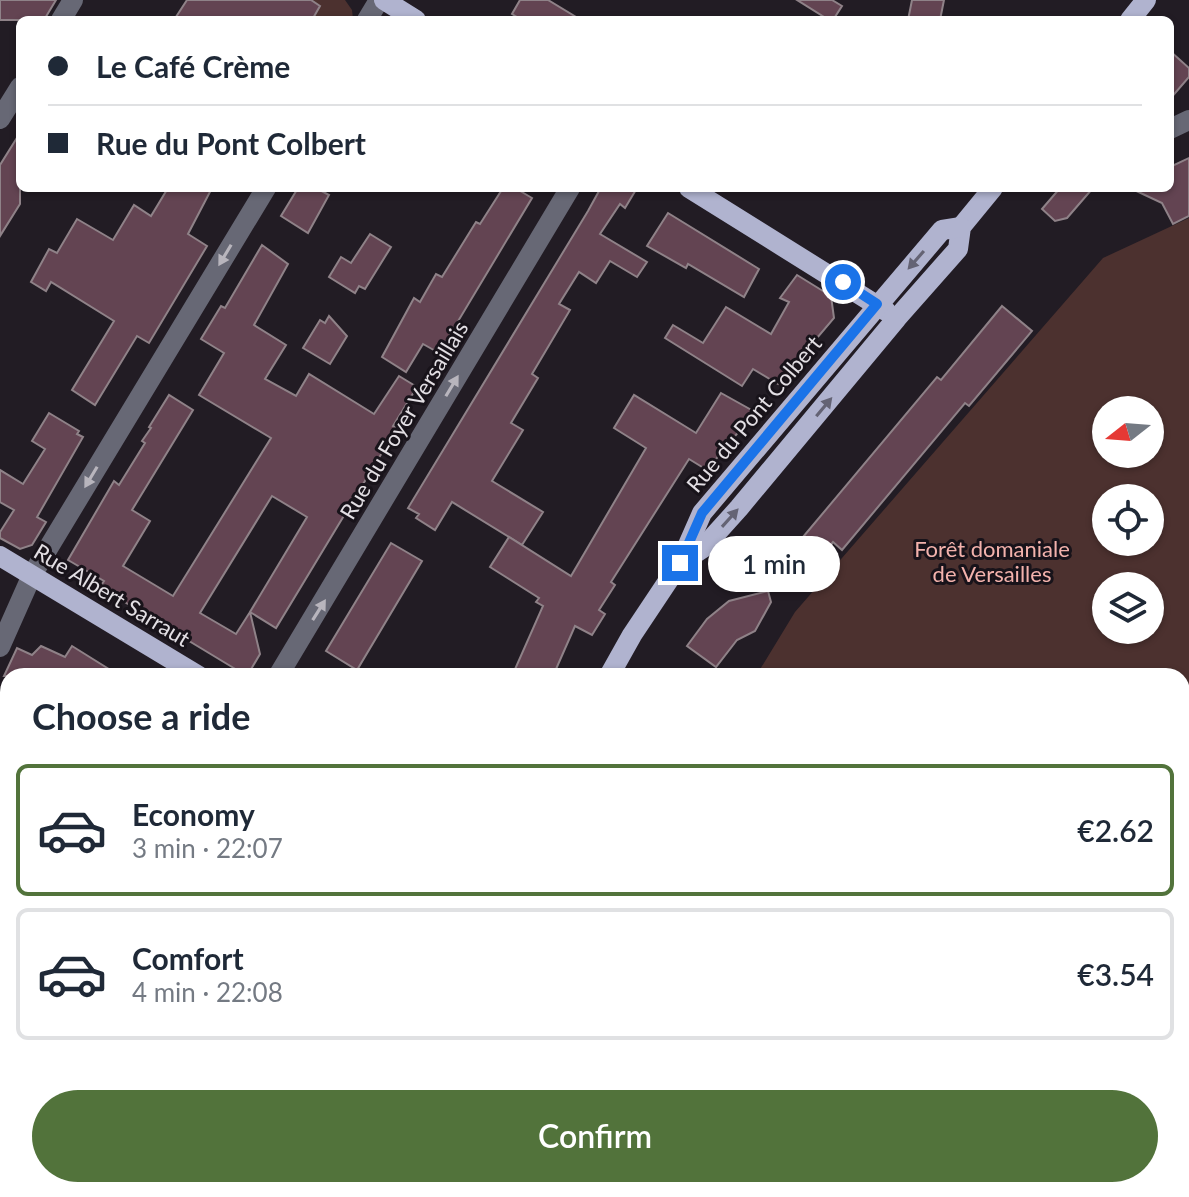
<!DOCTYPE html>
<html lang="en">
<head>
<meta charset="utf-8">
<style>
  :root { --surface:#fff; --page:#f2f2f3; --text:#1f2937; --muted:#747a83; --line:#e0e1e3; --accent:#52733b }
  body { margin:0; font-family:Lato,sans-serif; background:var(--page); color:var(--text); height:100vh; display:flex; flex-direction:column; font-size:30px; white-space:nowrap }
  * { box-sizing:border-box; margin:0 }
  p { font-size:26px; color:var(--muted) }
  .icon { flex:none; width:44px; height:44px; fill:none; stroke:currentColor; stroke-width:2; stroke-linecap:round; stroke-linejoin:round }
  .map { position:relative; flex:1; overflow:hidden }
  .sheet { position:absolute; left:0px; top:668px; width:1190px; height:530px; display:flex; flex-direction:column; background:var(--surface); border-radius:24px 24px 0 0; box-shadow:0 2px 6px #0004 }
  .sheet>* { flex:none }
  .top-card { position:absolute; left:16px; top:16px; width:1158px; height:176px; border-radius:12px; box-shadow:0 2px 6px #0004; display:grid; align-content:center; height:176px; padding:0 32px; background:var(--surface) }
  .needle { width:52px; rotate:253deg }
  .buttons { position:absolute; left:1092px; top:396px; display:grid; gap:16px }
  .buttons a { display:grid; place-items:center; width:72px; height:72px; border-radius:50%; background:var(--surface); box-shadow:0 2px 6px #0004; font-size:40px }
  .end { position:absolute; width:36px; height:36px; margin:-18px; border:10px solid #1a73e8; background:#fff; box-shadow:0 0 0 4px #fff }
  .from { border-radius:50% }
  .bubble { position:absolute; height:56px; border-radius:28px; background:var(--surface); box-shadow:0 2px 6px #0004; font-size:26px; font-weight:600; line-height:56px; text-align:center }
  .top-card b { display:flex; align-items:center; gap:28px; height:76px; font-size:30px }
  .top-card b+b { border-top:2px solid var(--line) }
  .top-card i { width:20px; height:20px; background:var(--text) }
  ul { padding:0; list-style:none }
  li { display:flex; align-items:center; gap:24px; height:132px; margin:0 16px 12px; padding:0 16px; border:4px solid var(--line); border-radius:12px }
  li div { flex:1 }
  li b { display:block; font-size:30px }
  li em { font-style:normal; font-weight:600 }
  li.current { border-color:var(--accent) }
  li>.icon { width:72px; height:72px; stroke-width:1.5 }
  h2 { padding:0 32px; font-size:36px; line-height:96px }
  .primary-button { display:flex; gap:16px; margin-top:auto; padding:16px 32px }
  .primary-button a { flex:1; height:92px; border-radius:48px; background:var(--accent); color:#fff; font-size:32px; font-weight:600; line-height:92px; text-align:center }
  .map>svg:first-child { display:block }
  .green { fill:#4c312f; fill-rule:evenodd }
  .building { fill:#634452; stroke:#8f8288; stroke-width:2 }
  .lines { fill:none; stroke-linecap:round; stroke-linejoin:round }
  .minor { stroke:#676875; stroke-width:20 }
  .major { stroke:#b0b3cf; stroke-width:20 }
  .oneway { fill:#b8b5bd }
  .oneway2 { fill:#646374 }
  .route { stroke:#1a73e8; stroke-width:10 }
  .labels { text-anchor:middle; stroke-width:6; stroke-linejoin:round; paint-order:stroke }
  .street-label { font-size:22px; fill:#e3dfe4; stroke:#18131a }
  .park-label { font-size:22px; fill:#f3b2ac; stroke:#18131a }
</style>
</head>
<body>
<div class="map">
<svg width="1189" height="1197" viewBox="0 0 1189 1197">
  <rect width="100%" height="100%" fill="#221c24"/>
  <g class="green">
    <path d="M311 0H345L352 10 353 19 312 20 320 6Z"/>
    <path d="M1189 218V1197H659L660 1190H1182V676H756L795 612 1103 258ZM1106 410H1150V454H1106ZM1106 498H1150V542H1106ZM1106 586H1150V630H1106Z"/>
  </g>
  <g class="building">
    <path d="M0 0H56L44 20H0Z"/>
    <path d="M187 0H311L320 6 312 20H174Z"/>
    <path d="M520 0H548L581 20H522L512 14Z"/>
    <path d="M797 0H832L842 6 833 20H829Z"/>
    <path d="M912 0H944L940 20H908Z"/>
    <path d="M1170 51 1189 68V77L1170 99Z"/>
    <path d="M20 133V204L0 236V165Z"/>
    <path d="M1189 158V216L1173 224 1162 203 1130 188H1170V167Z"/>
    <path d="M168 188H212L188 234 207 246 149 343 137 336 95 405 72 390 114 321 51 282 46 291 31 282 49 249 57 253 77 219 113 240 134 205 151 216Z"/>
    <path d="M298 188H316L329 195 308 233 281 216Z"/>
    <path d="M503 188H515L532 198 439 353 423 344 406 372 382 357 414 298 420 302 436 274 442 277 476 222 480 224Z"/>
    <path d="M594 188H637L625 208 620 204 600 234 647 262 637 277 610 261 596 283 579 272 559 304 570 310 532 374 538 378 511 423 523 430 492 481 543 512 522 545 452 502 435 530 416 518 419 514 408 508 588 211 599 191Z"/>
    <path d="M1060 188H1093L1067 218 1055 221 1042 209Z"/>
    <path d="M668 213 759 269 744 297 688 264 686 268 647 246Z"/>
    <path d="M370 234 391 247 365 289 359 286 355 293 329 277 341 257 351 263Z"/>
    <path d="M262 245 288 264 254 325 286 345 265 379 296 396 309 374 374 414 399 376 417 387 393 426 397 428 276 628 250 612 307 517 272 496 200 613 236 634 250 612 260 654 250 671 242 673 108 592 110 589 102 584 104 581 68 560 114 481 119 485 145 443 142 441 151 428 149 427 169 395 193 410 132 510 150 521 123 566 173 596 271 438 199 395 224 353 201 339 221 306 225 308Z"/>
    <path d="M797 275 831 296 834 318 778 384 753 369 742 386 665 338 673 325 703 343 726 307 771 334 789 302 780 298Z"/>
    <path d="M1002 306 1032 331 969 406 965 403 842 550 833 542 818 560 798 543 937 377 941 380Z"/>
    <path d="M329 316 347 336 330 364 303 348 320 320 325 323Z"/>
    <path d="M721 393 755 412 707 470 689 459 611 582 615 585 599 610 605 614 592 635 575 626 553 676H512L543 606 536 602 539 598 490 567 509 537 571 576 646 448 614 428 634 395 696 433Z"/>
    <path d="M49 413 79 431 77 434 83 437 37 517 46 522 32 545 20 549 0 538V532L14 510 0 502V470L23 484 45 449 32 441Z"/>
    <path d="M391 543 422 561 357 670 326 651Z"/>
    <path d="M768 591 771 602 755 631 737 640 716 667 687 646 707 619 729 601Z"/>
    <path d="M41 646 65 657 72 646 120 676H4L17 648 32 655Z"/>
  </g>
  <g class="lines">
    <g class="minor">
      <path d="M61 20 73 0"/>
      <path d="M367 20 379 0"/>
      <path d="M0 119 20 87"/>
      <path d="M1170 129 1189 120"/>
      <path d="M0 647 32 575 266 188"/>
      <path d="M278 676 570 188"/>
    </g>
    <g class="major">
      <path d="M384 0 416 20"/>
      <path d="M1130 20 1146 0"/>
      <path d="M689 188 886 311"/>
      <path d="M0 556 199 676"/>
      <path d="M680 563 703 548 739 508 897 318 958 249 961 227 993 188"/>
      <path d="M609 676 632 635 680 563 702 513 942 230 961 227"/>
      <path d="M369 1197 372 1190"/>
    </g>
  </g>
  <defs><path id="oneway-solid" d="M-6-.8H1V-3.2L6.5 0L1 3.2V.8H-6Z" transform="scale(2)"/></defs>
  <g class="oneway">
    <use href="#oneway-solid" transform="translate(225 255) rotate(121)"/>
    <use href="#oneway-solid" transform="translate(452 386) rotate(-59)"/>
    <use href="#oneway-solid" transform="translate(91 477) rotate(121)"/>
    <use href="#oneway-solid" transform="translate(319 610) rotate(-58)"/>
  </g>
  <g class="oneway2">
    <use href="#oneway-solid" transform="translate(916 260) rotate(131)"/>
    <use href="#oneway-solid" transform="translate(824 407) rotate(-50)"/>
    <use href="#oneway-solid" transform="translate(730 518) rotate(-48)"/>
  </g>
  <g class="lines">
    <path class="route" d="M680 563 702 513 877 304 843 282"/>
  </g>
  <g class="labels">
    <g class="street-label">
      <text transform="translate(754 414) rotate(-50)" y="8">Rue du Pont Colbert</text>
      <text transform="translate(404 420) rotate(-59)" y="8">Rue du Foyer Versaillais</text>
      <text transform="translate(112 595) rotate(31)" y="8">Rue Albert Sarraut</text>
    </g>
    <g class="park-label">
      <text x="992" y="557">Forêt domaniale<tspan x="992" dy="25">de Versailles</tspan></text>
    </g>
  </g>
</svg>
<div class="buttons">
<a><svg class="needle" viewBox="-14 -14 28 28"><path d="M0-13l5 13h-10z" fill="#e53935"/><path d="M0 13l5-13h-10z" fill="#747a83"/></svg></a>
<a><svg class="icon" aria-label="locate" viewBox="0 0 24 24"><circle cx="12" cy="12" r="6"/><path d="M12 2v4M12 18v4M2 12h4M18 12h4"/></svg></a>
<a><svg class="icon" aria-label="layers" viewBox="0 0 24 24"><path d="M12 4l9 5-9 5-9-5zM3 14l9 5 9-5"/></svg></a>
</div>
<i class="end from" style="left:843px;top:282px"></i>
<i class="end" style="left:680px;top:563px"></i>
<div class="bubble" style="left:708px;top:536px;width:132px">1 min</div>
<div class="top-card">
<b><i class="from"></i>Le Café Crème</b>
<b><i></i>Rue du Pont Colbert</b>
</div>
<section class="sheet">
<h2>Choose a ride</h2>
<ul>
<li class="current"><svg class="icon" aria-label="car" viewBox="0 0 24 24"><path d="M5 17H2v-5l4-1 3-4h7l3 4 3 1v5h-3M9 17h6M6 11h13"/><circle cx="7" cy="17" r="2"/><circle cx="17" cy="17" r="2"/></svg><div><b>Economy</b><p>3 min · 22:07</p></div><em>€2.62</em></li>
<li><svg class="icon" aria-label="car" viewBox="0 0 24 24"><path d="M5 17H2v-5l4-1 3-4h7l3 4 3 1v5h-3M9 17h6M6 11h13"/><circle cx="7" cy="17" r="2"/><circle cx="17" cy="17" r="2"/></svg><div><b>Comfort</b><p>4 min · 22:08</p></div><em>€3.54</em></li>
</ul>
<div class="primary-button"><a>Confirm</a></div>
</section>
</div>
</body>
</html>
